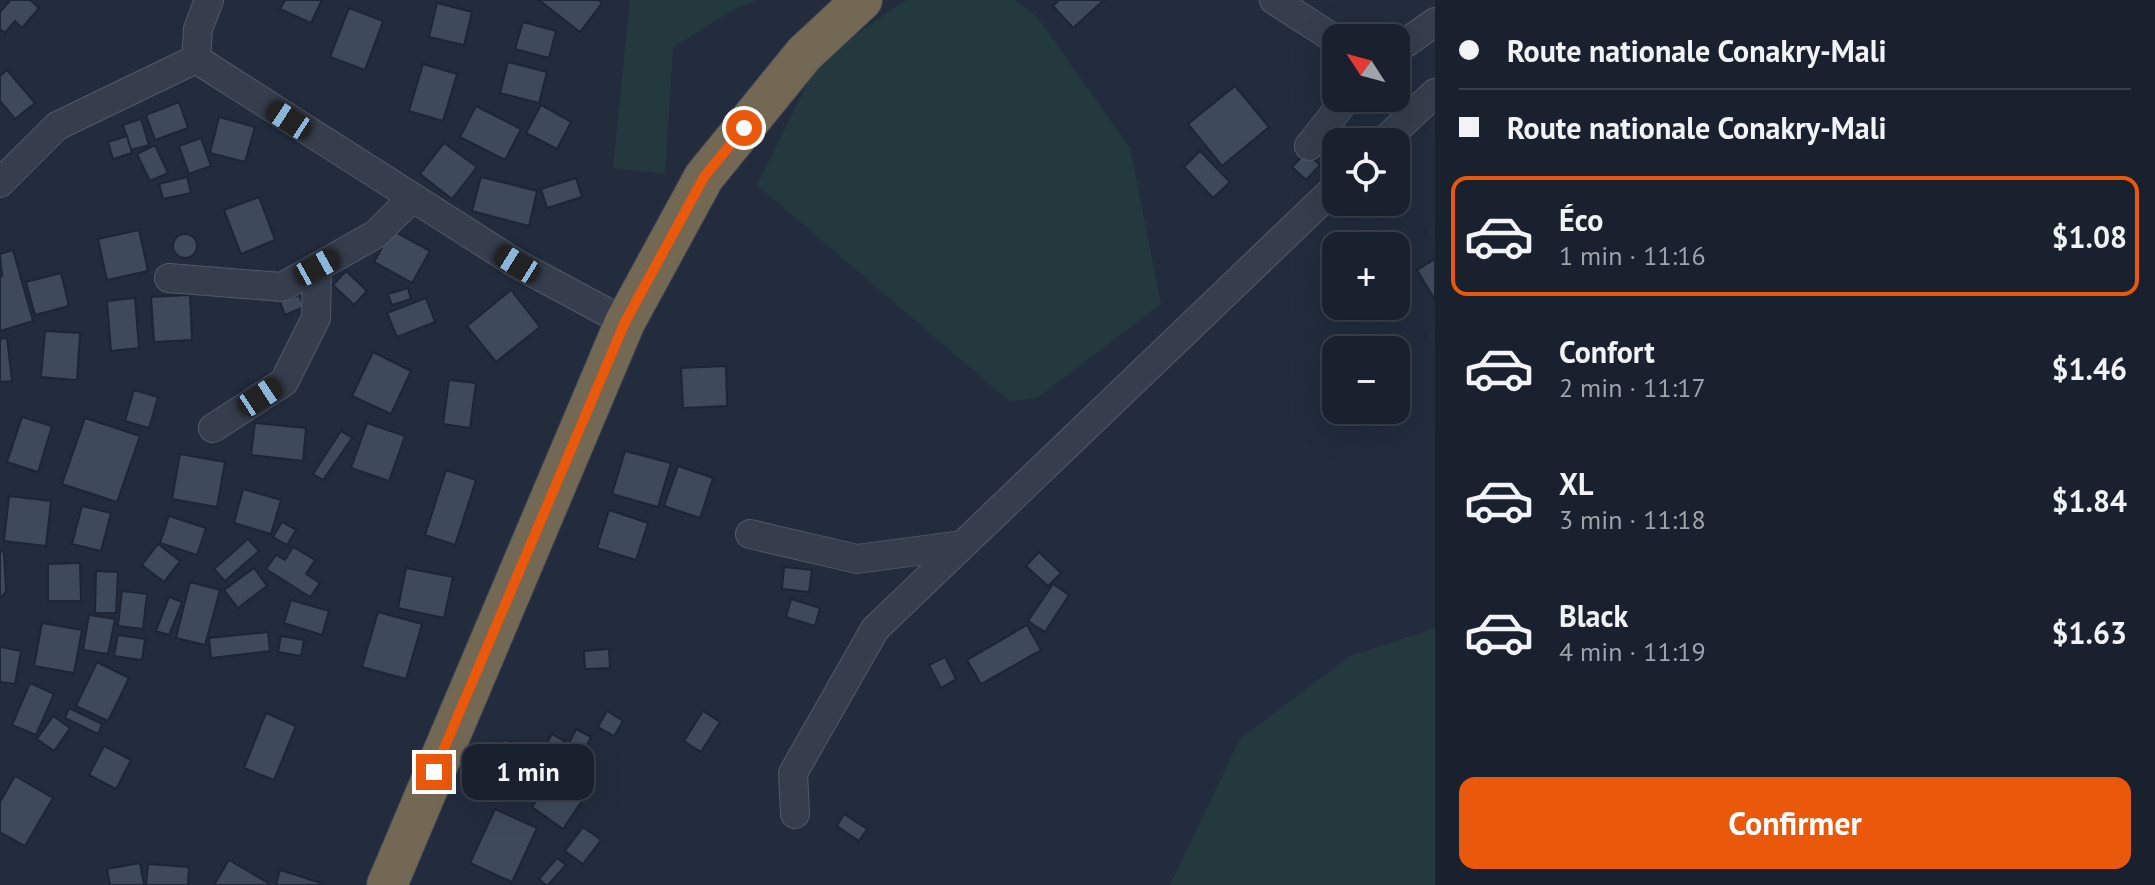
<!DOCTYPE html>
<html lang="fr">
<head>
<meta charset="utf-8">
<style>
  :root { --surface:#1a212e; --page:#232936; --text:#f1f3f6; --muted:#9fa3aa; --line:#383e4a; --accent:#ea580c }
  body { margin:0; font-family:"PT Sans",sans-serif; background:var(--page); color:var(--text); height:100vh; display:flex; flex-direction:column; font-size:30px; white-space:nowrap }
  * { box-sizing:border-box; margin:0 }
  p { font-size:26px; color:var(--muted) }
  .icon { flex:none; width:44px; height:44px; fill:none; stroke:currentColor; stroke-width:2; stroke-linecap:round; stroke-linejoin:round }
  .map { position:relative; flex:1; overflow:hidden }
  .sheet { display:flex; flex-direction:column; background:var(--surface); width:720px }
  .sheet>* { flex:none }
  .hud { display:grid; align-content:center; height:176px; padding:0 24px; background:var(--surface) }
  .needle { width:52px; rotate:306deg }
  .tools { position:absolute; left:1322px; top:24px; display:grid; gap:16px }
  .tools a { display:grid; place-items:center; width:88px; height:88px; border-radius:16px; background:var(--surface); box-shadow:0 8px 32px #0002,0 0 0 2px var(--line); font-size:40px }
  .end { position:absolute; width:36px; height:36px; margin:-18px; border:10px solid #ea580c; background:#fff; box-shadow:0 0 0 4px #fff }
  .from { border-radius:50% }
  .bubble { position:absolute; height:56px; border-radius:16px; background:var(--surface); box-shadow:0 8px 32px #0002,0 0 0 2px var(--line); font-size:26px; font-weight:600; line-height:56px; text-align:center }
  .car { position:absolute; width:24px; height:48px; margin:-24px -12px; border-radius:10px; box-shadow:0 0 6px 2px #0007; background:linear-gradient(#222 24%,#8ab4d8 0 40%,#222 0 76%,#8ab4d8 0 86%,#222 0) }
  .hud b { display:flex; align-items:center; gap:28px; height:76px; font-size:30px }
  .hud b+b { border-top:2px solid var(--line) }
  .hud i { width:20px; height:20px; background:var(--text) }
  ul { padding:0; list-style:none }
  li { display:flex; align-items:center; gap:24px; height:120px; margin:0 16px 12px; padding:0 8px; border:4px solid transparent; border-radius:16px }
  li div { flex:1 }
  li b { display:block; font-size:30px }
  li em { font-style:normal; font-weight:600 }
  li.current { border-color:var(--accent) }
  li>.icon { width:72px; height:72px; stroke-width:1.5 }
  .primary-button { display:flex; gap:16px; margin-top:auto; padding:16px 24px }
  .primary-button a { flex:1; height:92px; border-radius:16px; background:var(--accent); color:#fff; font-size:32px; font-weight:600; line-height:92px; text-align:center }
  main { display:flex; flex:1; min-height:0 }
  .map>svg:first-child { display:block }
  .green { fill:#24393e }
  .building { fill:#3e4a5c; stroke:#1e2534; stroke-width:2 }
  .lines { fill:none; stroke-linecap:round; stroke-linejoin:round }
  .minor-casing { stroke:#525968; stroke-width:30 }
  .highway-casing { stroke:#3f4655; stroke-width:42 }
  .minor { stroke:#363e4d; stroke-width:28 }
  .highway { stroke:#736853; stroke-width:40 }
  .route { stroke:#ea580c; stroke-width:10 }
</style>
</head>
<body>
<main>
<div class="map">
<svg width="1435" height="885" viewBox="0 0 1435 885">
  <rect width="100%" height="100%" fill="#222c3d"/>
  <g class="green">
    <path d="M630 0H758L733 10 673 47 665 174 613 168Z"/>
    <path d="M906 0H1015L1038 18 1130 148 1161 304 1037 398 1009 401 757 185 819 60Z"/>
    <path d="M1435 628V885H1170L1240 739 1350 656Z"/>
  </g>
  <g class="building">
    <path d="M7 0H30L39 8 22 28 15 21 5 33 0 29V12L9 2Z"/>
    <path d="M285 0H322L311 23 280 9Z"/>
    <path d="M539 0H598L602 3 580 32Z"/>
    <path d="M1059 0H1104L1073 28 1053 6Z"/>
    <path d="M437 3 472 12 464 45 429 37Z"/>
    <path d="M349 8 383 21 365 70 330 57Z"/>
    <path d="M523 22 556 31 549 58 515 49Z"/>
    <path d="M508 62 547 72 539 103 500 93Z"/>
    <path d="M423 64 457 74 443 121 409 111Z"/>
    <path d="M7 70 35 103 15 119 0 101V76Z"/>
    <path d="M1235 86 1269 127 1222 166 1188 124Z"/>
    <path d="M179 102 188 128 155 140 146 115Z"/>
    <path d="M541 105 571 122 557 149 526 133Z"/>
    <path d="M476 106 521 129 505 160 460 137Z"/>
    <path d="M219 117 255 127 245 162 210 153Z"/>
    <path d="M141 119 149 145 131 150 123 125Z"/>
    <path d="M127 136 132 153 113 159 108 142Z"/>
    <path d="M201 138 211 166 189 174 179 146Z"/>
    <path d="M444 143 477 167 452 199 420 174Z"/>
    <path d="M155 145 168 173 150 181 137 154Z"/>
    <path d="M1200 151 1230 182 1213 198 1184 167Z"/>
    <path d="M1306 152 1320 165 1306 180 1292 167Z"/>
    <path d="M187 177 191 193 163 199 159 184Z"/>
    <path d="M481 177 537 191 529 226 472 211Z"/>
    <path d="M576 178 582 197 547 208 541 189Z"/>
    <path d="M259 197 275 240 241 254 224 210Z"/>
    <path d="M139 230 148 271 107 280 98 239Z"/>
    <path d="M392 230 430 251 412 283 374 262Z"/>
    <circle cx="185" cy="246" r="12"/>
    <path d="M13 250 33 321 0 331V277L2 276 0 254Z"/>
    <path d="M1435 259V300L1417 270Z"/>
    <path d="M346 271 367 291 354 305 333 285Z"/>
    <path d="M61 273 69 306 35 315 26 282Z"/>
    <path d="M408 288 411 299 392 305 388 294Z"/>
    <path d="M511 290 540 327 496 362 467 326Z"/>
    <path d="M190 295 192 340 154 342 151 297Z"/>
    <path d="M299 295 304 307 285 315 280 302Z"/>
    <path d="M135 298 139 348 111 351 107 301Z"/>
    <path d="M426 298 435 322 397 337 387 313Z"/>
    <path d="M45 331 80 333 77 380 41 377Z"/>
    <path d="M7 338 12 381 0 382V339Z"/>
    <path d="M373 352 411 371 391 414 352 396Z"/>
    <path d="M726 366 727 406 683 408 681 368Z"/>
    <path d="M449 380 476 383 470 428 443 424Z"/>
    <path d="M134 390 158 397 149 428 125 421Z"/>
    <path d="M22 417 52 426 38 472 7 462Z"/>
    <path d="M85 418 140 436 117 502 62 484Z"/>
    <path d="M255 423 306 428 303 461 251 455Z"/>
    <path d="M367 423 405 436 389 481 351 468Z"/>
    <path d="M341 431 352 438 323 480 313 474Z"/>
    <path d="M625 451 671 463 658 507 612 494Z"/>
    <path d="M180 454 225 462 217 507 172 499Z"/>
    <path d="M678 466 713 478 700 518 664 506Z"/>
    <path d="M446 470 476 480 455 545 425 535Z"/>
    <path d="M243 489 281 500 271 534 234 523Z"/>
    <path d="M9 496 51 501 46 546 4 541Z"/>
    <path d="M82 506 111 513 101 551 72 544Z"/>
    <path d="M609 510 648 523 636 560 597 548Z"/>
    <path d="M169 516 206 528 197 555 160 543Z"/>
    <path d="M282 522 296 530 287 545 273 537Z"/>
    <path d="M248 539 259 551 225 581 214 569Z"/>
    <path d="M158 544 180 561 164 582 142 565Z"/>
    <path d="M293 547 315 560 306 574 320 583 310 597 266 569 276 555 285 560Z"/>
    <path d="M4 551 6 592 0 598V552Z"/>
    <path d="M1039 552 1061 573 1048 586 1026 566Z"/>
    <path d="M80 563 81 601H48V564Z"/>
    <path d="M784 567 812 570 809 592 782 589Z"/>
    <path d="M254 568 267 586 238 608 224 590Z"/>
    <path d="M406 568 453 577 444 618 398 608Z"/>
    <path d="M96 571 118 572 116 613H95Z"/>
    <path d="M190 582 220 590 205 645 176 638Z"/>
    <path d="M1053 584 1069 595 1045 632 1028 621Z"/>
    <path d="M122 591 147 594 143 629 118 626Z"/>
    <path d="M169 597 182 602 169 635 156 631Z"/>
    <path d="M791 599 820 608 815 626 786 617Z"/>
    <path d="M291 600 329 611 322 635 284 623Z"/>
    <path d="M378 612 422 624 406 679 362 667Z"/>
    <path d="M89 615 115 619 108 654 83 650Z"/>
    <path d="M42 623 82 630 74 673 34 666Z"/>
    <path d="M1027 625 1041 650 981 684 967 660Z"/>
    <path d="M268 632 270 651 211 658 209 638Z"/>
    <path d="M118 635 145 639 142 660 114 656Z"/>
    <path d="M281 636 304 640 301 656 278 652Z"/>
    <path d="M0 647 21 651 15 684 0 682Z"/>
    <path d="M609 649 610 668 585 669 584 651Z"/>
    <path d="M945 657 956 679 941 688 929 665Z"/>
    <path d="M97 662 129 678 108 721 76 706Z"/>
    <path d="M30 683 54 694 36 735 12 725Z"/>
    <path d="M69 708 102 724 98 734 65 718Z"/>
    <path d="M607 711 623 721 614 736 598 727Z"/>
    <path d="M703 711 720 722 701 752 684 741Z"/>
    <path d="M266 713 296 726 274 780 244 768Z"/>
    <path d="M53 716 70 728 54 751 37 739Z"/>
    <path d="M576 729 591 737 575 770 560 762Z"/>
    <path d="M552 734 567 743 556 762 541 754Z"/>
    <path d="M503 740 531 745 522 793 494 788Z"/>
    <path d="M104 746 131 760 116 789 89 775Z"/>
    <path d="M559 768 590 789 563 829 532 807Z"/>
    <path d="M15 776 53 798 25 846 0 832V802Z"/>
    <path d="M474 782 491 790 486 801 469 794Z"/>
    <path d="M495 809 537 828 512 882 470 863Z"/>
    <path d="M844 814 867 829 859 841 837 826Z"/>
    <path d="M583 827 601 840 583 864 565 851Z"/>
    <path d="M557 858 566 865 548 885H546L539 879Z"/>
    <path d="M229 860 268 883 267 885H214Z"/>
    <path d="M140 863 144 885H110L107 869Z"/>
    <path d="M148 864 189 867 188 885H146Z"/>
    <path d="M280 870 324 884V885H276Z"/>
  </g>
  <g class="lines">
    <g class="minor-casing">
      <g id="minor">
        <path d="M1274 0 1336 40"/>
        <path d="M1396 50 1435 22"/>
        <path d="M196 59 198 29 209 0"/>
        <path d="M1383 142 1435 93"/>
        <path d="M1309 146 1347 98"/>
        <path d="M0 183 57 126 196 59 517 264 625 322"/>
        <path d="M169 278 282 287 376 234 412 198"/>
        <path d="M213 428 284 382 316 318 317 267"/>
        <path d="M750 534 857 559 962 545"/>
        <path d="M795 814 793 773 875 629 1336 187"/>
      </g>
    </g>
    <g class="highway-casing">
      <path id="highway" d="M387 885 625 322 704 177 804 54 862 0"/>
    </g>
    <use href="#minor" class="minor"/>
    <use href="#highway" class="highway"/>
  </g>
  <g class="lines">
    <path class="route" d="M434 772 625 322 704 177 744 128"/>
  </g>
</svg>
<div class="tools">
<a><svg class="needle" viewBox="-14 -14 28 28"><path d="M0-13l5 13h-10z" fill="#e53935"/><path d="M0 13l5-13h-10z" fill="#9fa3aa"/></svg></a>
<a><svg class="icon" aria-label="locate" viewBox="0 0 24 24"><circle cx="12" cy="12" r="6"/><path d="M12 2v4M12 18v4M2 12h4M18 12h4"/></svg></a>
<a>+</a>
<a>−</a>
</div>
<i class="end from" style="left:744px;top:128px"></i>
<i class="end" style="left:434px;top:772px"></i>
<div class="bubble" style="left:462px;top:744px;width:132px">1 min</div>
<i class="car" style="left:289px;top:120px;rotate:303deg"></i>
<i class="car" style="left:517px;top:264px;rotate:302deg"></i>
<i class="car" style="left:317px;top:267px;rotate:61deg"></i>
<i class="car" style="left:260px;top:397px;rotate:57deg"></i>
</div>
<section class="sheet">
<div class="hud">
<b><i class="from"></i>Route nationale Conakry-Mali</b>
<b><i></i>Route nationale Conakry-Mali</b>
</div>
<ul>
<li class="current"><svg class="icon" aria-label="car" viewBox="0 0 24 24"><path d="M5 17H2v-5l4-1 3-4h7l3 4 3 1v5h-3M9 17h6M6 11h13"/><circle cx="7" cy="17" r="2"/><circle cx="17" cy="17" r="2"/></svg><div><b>Éco</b><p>1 min · 11:16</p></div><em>$1.08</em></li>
<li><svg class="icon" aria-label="car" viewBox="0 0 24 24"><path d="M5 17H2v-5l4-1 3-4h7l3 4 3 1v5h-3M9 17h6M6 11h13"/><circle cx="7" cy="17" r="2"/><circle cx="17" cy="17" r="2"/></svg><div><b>Confort</b><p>2 min · 11:17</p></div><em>$1.46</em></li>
<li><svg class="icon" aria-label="car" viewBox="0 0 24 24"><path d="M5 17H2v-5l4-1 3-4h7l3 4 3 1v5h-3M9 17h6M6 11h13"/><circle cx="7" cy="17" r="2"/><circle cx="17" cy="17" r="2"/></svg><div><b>XL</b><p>3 min · 11:18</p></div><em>$1.84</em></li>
<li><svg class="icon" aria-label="car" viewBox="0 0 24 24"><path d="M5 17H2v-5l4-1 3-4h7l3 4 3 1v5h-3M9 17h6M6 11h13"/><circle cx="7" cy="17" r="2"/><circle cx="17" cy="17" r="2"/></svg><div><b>Black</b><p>4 min · 11:19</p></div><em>$1.63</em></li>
</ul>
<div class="primary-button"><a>Confirmer</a></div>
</section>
</main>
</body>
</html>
